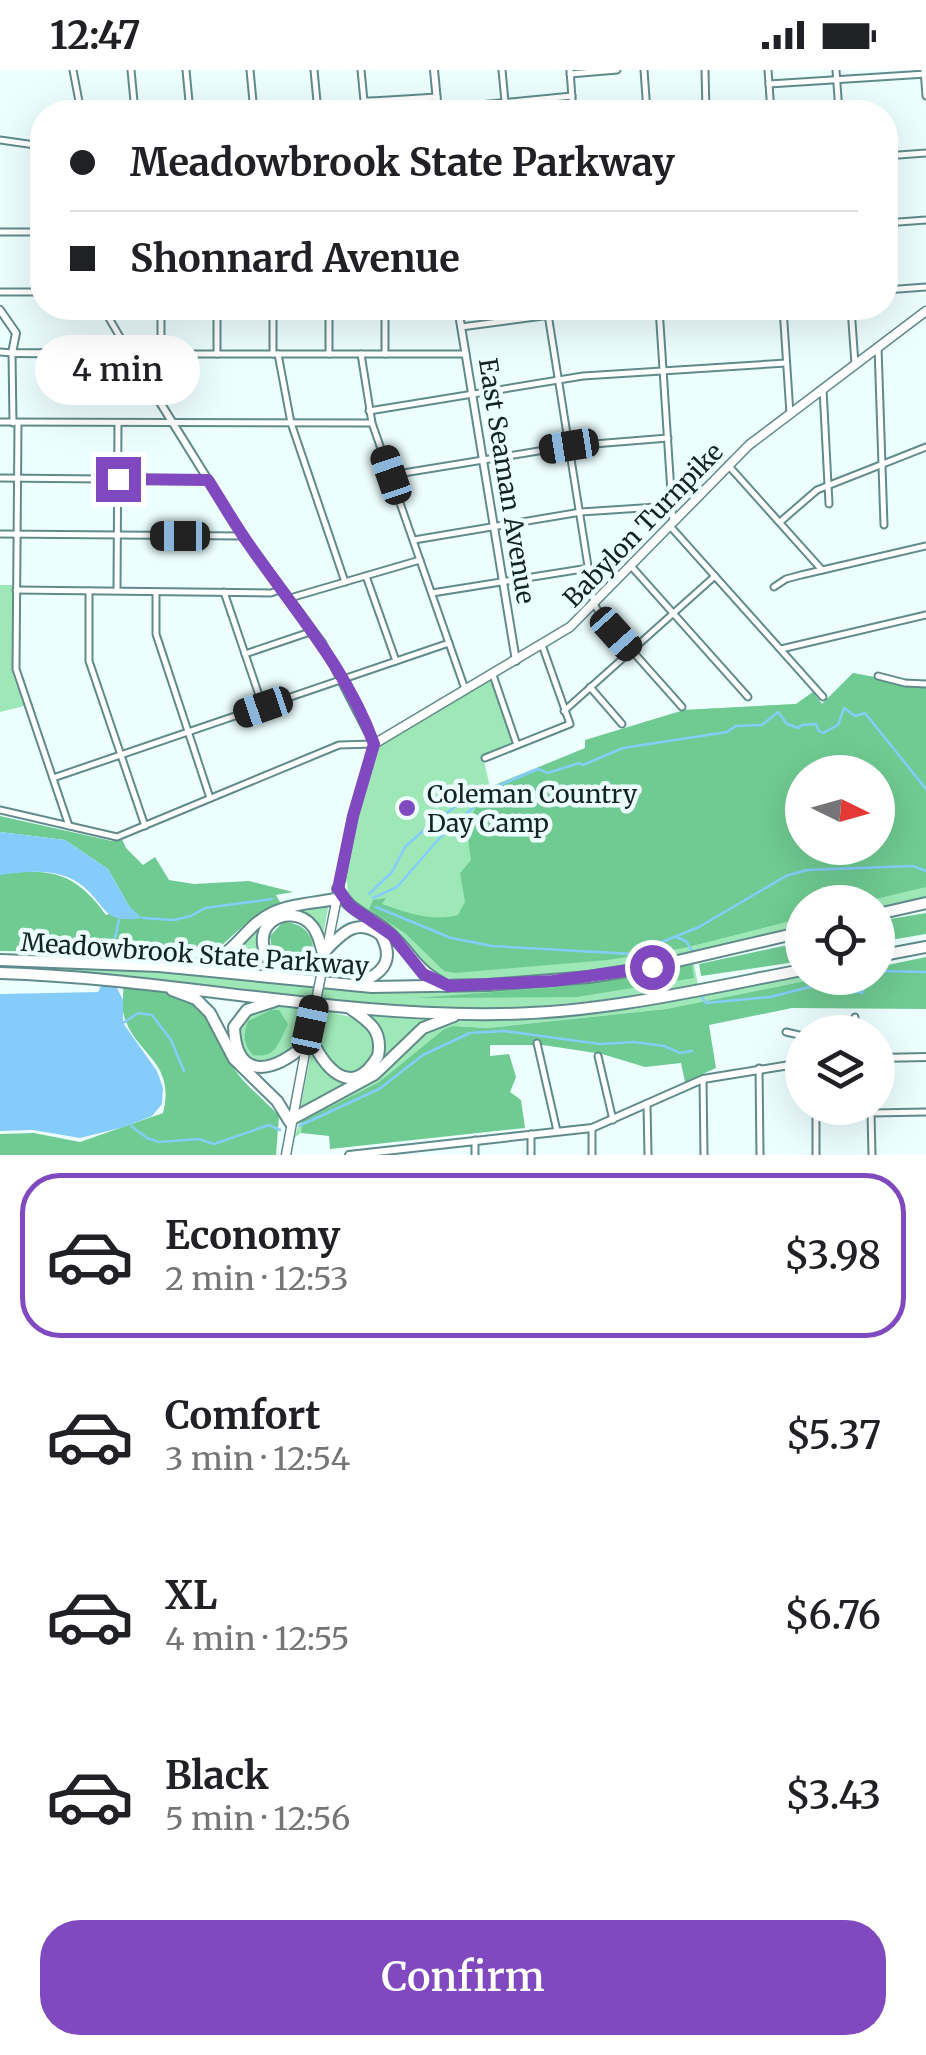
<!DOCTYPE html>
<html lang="en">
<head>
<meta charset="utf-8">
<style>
  :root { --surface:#fff; --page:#f2f2f2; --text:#202124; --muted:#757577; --line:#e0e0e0; --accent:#8049c0 }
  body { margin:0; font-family:Merriweather,serif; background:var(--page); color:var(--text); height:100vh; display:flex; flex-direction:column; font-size:38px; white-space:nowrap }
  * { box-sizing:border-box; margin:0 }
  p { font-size:32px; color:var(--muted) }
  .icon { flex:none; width:55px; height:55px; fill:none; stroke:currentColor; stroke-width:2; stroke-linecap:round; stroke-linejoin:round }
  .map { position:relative; height:1085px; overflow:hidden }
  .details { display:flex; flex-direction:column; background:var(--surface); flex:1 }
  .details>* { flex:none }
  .guide { position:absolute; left:30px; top:30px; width:868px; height:220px; border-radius:40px; box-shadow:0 10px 40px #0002; display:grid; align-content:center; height:220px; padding:0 40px; background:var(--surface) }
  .needle { width:65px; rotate:95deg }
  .buttons { position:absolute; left:785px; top:685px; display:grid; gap:20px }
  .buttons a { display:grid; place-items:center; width:110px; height:110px; border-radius:50%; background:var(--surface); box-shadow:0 10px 40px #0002; font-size:50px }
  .end { position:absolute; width:45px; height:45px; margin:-22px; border:12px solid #8049c0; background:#fff; box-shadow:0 0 0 5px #fff }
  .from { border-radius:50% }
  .bubble { position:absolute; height:70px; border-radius:35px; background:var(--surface); box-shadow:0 10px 40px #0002; font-size:32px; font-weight:600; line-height:70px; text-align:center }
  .car { position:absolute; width:30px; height:60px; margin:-30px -15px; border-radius:12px; box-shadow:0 0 8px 2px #0007; background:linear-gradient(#222 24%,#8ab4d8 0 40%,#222 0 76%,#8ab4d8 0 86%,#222 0) }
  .guide b { display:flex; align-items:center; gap:35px; height:95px; font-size:38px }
  .guide b+b { border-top:2px solid var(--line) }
  .guide i { width:25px; height:25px; background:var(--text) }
  ul { padding:18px 0 0; list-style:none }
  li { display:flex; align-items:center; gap:30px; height:165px; margin:0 20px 15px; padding:0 20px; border:5px solid transparent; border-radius:40px }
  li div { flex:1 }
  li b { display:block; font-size:38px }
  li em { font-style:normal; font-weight:600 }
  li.selected { border-color:var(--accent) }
  li>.icon { width:90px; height:90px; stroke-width:1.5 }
  .action { display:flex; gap:20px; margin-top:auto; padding:20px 40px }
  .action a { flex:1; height:115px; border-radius:40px; background:var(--accent); color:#fff; font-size:40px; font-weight:600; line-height:115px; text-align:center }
  .status { display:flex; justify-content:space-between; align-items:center; height:70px; padding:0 50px; background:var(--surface); direction:ltr }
  .status svg { height:28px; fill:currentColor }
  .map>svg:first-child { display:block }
  .green { fill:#9ee8b7; fill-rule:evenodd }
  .forest { fill:#70cb92; fill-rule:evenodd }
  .water { fill:#86ccfb }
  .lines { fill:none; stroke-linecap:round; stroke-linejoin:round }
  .stream { stroke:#86ccfb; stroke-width:2.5 }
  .street-casing { stroke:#618b8b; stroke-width:9 }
  .secondary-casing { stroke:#618b8b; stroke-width:10 }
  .primary-casing { stroke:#618b8b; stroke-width:11 }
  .highway-casing { stroke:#618b8b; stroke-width:14 }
  .street { stroke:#fff; stroke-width:5 }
  .secondary { stroke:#fff; stroke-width:6 }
  .primary { stroke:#fff; stroke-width:8 }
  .highway { stroke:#fff; stroke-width:10 }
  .primary-bridge-casing { stroke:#618b8b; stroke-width:11; stroke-linecap:butt }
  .primary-bridge { stroke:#fff; stroke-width:8 }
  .route { stroke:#8049c0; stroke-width:12 }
  .poi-dot { fill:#8049c0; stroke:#edfefe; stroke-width:4 }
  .labels { text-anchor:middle; stroke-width:9; stroke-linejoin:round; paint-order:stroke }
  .street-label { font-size:25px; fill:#132425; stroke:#edfefe }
  .poi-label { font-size:25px; fill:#132425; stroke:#edfefe; text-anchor:start }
</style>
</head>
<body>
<div class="status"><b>12:47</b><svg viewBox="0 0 49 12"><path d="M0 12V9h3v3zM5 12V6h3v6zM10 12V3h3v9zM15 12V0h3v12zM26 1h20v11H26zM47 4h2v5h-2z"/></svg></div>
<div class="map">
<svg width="926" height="1085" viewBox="0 0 926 1085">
  <rect width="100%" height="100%" fill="#edfefe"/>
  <g class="green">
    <path d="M0 515H13V605L24 636 0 642Z"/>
    <path d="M853 603 926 617V827L878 838V832H802V856L638 894 561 907 461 911 428 903 348 829 347 812 339 809 374 675 492 606 516 674 483 687 490 717 684 640 796 634 813 622 822 634ZM802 702H878V778H802Z"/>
    <path d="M329 833 322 871 312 851 282 844 259 870 264 891 276 904 201 897 279 843Z"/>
    <path d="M694 894 698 915C600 932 502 944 402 937 284 929 165 911 47 899L0 898V895L120 898 329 919 442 922 579 913Z"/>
    <path d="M802 905V908H820L666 939 488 958 453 956 444 959 379 1012 302 1051 301 1063 294 1068 301 1049 377 1007 420 964 443 952 634 939Z"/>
    <path d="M275 935 307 939C301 971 296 979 267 995 240 989 230 969 245 945Z"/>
    <path d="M321 940 363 950 374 960 377 985 357 1003H342L330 997 317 968Z"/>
    <path d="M383 944 445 947 383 994 300 1041 312 978 324 997 357 1008 383 979 366 945Z"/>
  </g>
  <g class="forest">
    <path d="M853 603 926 617V817L863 832H802V848L684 878 608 890 455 903 444 901 406 864 369 839 373 830 386 828 382 834C408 843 431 852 458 845L465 832 460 803 471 790C469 777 466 759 471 747 475 736 485 728 490 717L585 678V670L684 640 796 634 813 622 822 634ZM802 702H878V778H802Z"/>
    <path d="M0 746 112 771 121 767 126 778 143 795 155 787 169 810 194 814 249 811 293 822 276 825 280 832H284L253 847 221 876 166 890 115 886 116 869 107 878 108 887 69 882 0 881V804C51 798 75 802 106 845L129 836 108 799 65 770 0 762Z"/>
    <path d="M926 843V864L878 872V851Z"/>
    <path d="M283 852C308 853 317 870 312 893L306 890 293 900 273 891 270 866Z"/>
    <path d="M802 872V891L701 906 699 894Z"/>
    <path d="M926 887V939L792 938 709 955 716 998 685 1012 681 993 645 997 602 984 543 975H490V986L509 984 516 1007 510 1022 521 1030 525 1058 330 1079 329 1066 301 1063 302 1051 379 1012 444 959 453 956 488 958 666 939 820 908H878V897Z"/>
    <path d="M692 895 694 908 577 927 415 928 557 917 629 908Z"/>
    <path d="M123 916C156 917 196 926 214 957 220 968 223 982 230 993 243 1014 263 1028 279 1046L276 1085H0V1064L34 1063 80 1072 163 1043C176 992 137 985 125 949 121 939 124 927 123 916Z"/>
    <path d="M271 940H279L288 954C279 971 277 989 253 985 243 974 243 965 248 951Z"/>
  </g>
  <g class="water">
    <path d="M0 762 65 770 108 799 129 836 142 848C103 854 108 838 84 817 61 797 28 801 0 805Z"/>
    <path d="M102 914 116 916 123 930V953L157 1001 163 1018 162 1034 152 1046 124 1057 80 1068 33 1060 0 1061V924L98 922Z"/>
  </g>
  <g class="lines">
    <g class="stream">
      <path d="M369 824 392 802 405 777 424 760 456 736 485 722"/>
      <path d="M373 828 397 817 444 763 481 731 486 721 538 699 548 703 579 693 583 695 623 678 727 662 736 656 762 655 778 642 787 654 798 658 802 655 816 654 819 661 823 663 838 655 844 638 855 646 865 643 926 719"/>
      <path d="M376 837 451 868 492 876 632 884 699 857 786 806 807 800 913 796 926 801"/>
      <path d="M143 848 174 850 191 846 205 838 272 829"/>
      <path d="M676 867 686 871 693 882"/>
      <path d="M115 868 119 850"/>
      <path d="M878 901 926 902"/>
      <path d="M701 926 706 933 770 927 845 908 849 910 850 920 862 923 866 908"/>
      <path d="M123 953 138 943 152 945 171 970 184 1001"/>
      <path d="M131 1056 147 1068 159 1072 199 1069 214 1074 269 1055 280 1060"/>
      <path d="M299 1056 379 1019 423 985 470 963 504 961 600 974 634 972 664 976 680 983 692 981"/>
    </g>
    <g class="street-casing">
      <g id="street">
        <path d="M73 0 81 42"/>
        <path d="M131 0 135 42"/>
        <path d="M186 0 190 42"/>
        <path d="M250 0 254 42"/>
        <path d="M314 0 318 42"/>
        <path d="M361 0 364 31H372L374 42"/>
        <path d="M502 0 506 42"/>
        <path d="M570 0 573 42"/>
        <path d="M644 0 647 42"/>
        <path d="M705 0 706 42"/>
        <path d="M768 0 771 42"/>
        <path d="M836 0 839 42"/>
        <path d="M924 0 926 26"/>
        <path d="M570 4 617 0"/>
        <path d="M769 14 926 4"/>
        <path d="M372 31 437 27"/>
        <path d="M438 39 572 26"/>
        <path d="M274 42 318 36"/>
        <path d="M0 70 42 76"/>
        <path d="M885 86 926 83"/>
        <path d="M885 153 926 150"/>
        <path d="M0 162H42"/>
        <path d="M885 220 926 217"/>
        <path d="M0 222H42"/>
        <path d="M103 238 130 284H466"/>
        <path d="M161 238V284"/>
        <path d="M217 238V284"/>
        <path d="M547 238 594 534 602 547 682 637"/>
        <path d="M659 238 673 453"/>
        <path d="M783 238 790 344"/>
        <path d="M851 238 855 294"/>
        <path d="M461 257 603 238"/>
        <path d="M878 277 884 455"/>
        <path d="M0 282 12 283 13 353"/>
        <path d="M273 284V238"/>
        <path d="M278 284 291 353 345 512"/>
        <path d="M329 284V238"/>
        <path d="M361 284 372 353 465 619"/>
        <path d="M385 284V238"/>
        <path d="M823 319 829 434"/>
        <path d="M369 341 583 306 786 293"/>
        <path d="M0 352 372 353"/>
        <path d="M18 353 16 599 69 756"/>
        <path d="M728 395 822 500"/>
        <path d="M391 405 569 376 668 368"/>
        <path d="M0 408 207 410"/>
        <path d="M780 452 817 420 926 377"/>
        <path d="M670 456 823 627"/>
        <path d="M0 464 242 466"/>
        <path d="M414 470 581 442 672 436"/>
        <path d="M631 496 748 627"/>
        <path d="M366 506 396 591"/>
        <path d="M774 517 786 509 801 505 926 476"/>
        <path d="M16 520 271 523 282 519"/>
        <path d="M117 520 118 353"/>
        <path d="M89 521V591L145 756"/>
        <path d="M156 522V564L210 728"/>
        <path d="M224 522 263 637"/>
        <path d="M432 523 589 498"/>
        <path d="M290 528 420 490"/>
        <path d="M781 579 926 545"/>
        <path d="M245 584 313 561"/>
        <path d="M493 605 517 675"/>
        <path d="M878 606 905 613 926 614"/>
        <path d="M590 617 622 654"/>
        <path d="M564 641 715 506"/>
        <path d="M485 688 570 654 542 575"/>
        <path d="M53 708 449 573"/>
        <path d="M0 740 117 767 339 675 374 674"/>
        <path d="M855 947 856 962"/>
        <path d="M786 962 799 965 802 992"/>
        <path d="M537 973 557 1061"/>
        <path d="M598 986 613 1050"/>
        <path d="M759 998 760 1085"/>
        <path d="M703 1009 704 1085"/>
        <path d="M647 1035 648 1085"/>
        <path d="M816 1038V1085"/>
        <path d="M871 1043 872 1085"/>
        <path d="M816 1044 926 1042"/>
        <path d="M592 1058V1085"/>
        <path d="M531 1064V1085"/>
        <path d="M475 1070V1085"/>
      </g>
    </g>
    <g class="secondary-casing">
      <g id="secondary">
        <path d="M434 0 438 42"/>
        <path d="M458 238 516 591"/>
        <path d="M0 240 16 263 12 283 130 284 243 466 322 573 374 674"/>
        <path d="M878 988 926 987"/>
        <path d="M349 1085 592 1058 703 1009 802 993"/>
      </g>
    </g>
    <g class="primary-casing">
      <g id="primary">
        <path d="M327 878 353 746 374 674 570 557 749 375 926 241"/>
        <path d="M286 1085 307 972"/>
      </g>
    </g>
    <g class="highway-casing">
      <g id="highway">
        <path d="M338 819C348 841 370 846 387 861 414 884 411 897 447 916"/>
        <path d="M878 844 926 833"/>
        <path d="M326 880C343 862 358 847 381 865 396 892 381 905 356 914"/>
        <path d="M878 886 926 877"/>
        <path d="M0 890 159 896 372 917 488 915 589 907 652 897 802 862"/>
        <path d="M192 895C235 892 239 859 272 843 291 834 315 833 336 829"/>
        <path d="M0 903C168 908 333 947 501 944 603 943 703 919 802 900"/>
        <path d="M283 908C232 857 291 828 313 857 319 865 321 877 324 887"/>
        <path d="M172 920 196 929 210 943 234 989 277 1031 290 1052"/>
        <path d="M275 931 247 940 234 957C236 1014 276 1001 307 973"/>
        <path d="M309 963C322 995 350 1033 378 986 383 961 370 952 351 939"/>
        <path d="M292 1049 375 1004 423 958 454 946"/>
      </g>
    </g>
    <use href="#street" class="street"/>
    <use href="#secondary" class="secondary"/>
    <use href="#primary" class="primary"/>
    <use href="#highway" class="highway"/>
    <g class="primary-bridge-casing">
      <path id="primary-bridge" d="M311 955 323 896"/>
    </g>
    <use href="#primary-bridge" class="primary-bridge"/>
  </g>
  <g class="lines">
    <path class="route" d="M118 409 208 410C222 432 235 455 250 476 295 541 347 599 374 674L353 746 338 819 350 836 392 865 423 904 449 916 553 911 652 897"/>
  </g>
  <circle class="poi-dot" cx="407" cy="738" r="10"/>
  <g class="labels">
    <g class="street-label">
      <text transform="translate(507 411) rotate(81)" y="9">East Seaman Avenue</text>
      <text transform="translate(643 455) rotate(-46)" y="9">Babylon Turnpike</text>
      <text transform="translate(195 884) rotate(4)" y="9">Meadowbrook State Parkway</text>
    </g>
    <g class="poi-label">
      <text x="427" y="733">Coleman Country<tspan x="427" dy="29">Day Camp</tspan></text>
    </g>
  </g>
</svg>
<div class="buttons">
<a><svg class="needle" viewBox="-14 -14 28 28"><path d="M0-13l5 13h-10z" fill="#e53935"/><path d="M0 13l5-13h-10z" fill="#757577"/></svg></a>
<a><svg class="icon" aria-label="locate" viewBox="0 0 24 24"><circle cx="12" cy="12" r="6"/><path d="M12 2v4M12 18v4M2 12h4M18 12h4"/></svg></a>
<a><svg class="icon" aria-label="layers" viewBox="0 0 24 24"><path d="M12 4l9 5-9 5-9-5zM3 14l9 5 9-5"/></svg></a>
</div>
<i class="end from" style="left:652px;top:897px"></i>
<i class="end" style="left:118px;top:409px"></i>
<div class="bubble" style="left:35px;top:265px;width:165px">4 min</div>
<i class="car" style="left:569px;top:376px;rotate:261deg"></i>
<i class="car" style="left:391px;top:405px;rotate:341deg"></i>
<i class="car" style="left:180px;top:466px;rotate:270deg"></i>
<i class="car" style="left:616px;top:564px;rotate:138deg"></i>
<i class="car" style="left:263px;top:637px;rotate:251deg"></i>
<i class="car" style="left:310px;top:955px;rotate:12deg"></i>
<div class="guide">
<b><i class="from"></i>Meadowbrook State Parkway</b>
<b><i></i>Shonnard Avenue</b>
</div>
</div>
<section class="details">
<ul>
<li class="selected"><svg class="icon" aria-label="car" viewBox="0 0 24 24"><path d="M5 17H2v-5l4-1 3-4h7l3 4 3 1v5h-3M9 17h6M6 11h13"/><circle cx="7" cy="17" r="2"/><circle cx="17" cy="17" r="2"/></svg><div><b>Economy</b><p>2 min · 12:53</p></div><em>$3.98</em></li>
<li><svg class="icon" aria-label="car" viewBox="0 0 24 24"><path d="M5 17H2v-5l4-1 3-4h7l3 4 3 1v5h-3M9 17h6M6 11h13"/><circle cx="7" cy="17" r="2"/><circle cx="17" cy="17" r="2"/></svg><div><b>Comfort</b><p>3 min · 12:54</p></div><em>$5.37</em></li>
<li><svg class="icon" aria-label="car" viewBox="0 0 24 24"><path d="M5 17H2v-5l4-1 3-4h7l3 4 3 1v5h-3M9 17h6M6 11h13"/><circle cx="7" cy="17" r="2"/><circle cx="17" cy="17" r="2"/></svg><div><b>XL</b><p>4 min · 12:55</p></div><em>$6.76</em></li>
<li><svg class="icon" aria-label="car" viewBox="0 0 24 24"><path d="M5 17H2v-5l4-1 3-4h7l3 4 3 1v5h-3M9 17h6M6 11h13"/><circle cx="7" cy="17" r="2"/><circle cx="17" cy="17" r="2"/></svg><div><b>Black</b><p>5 min · 12:56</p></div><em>$3.43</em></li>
</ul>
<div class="action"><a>Confirm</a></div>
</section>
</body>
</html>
